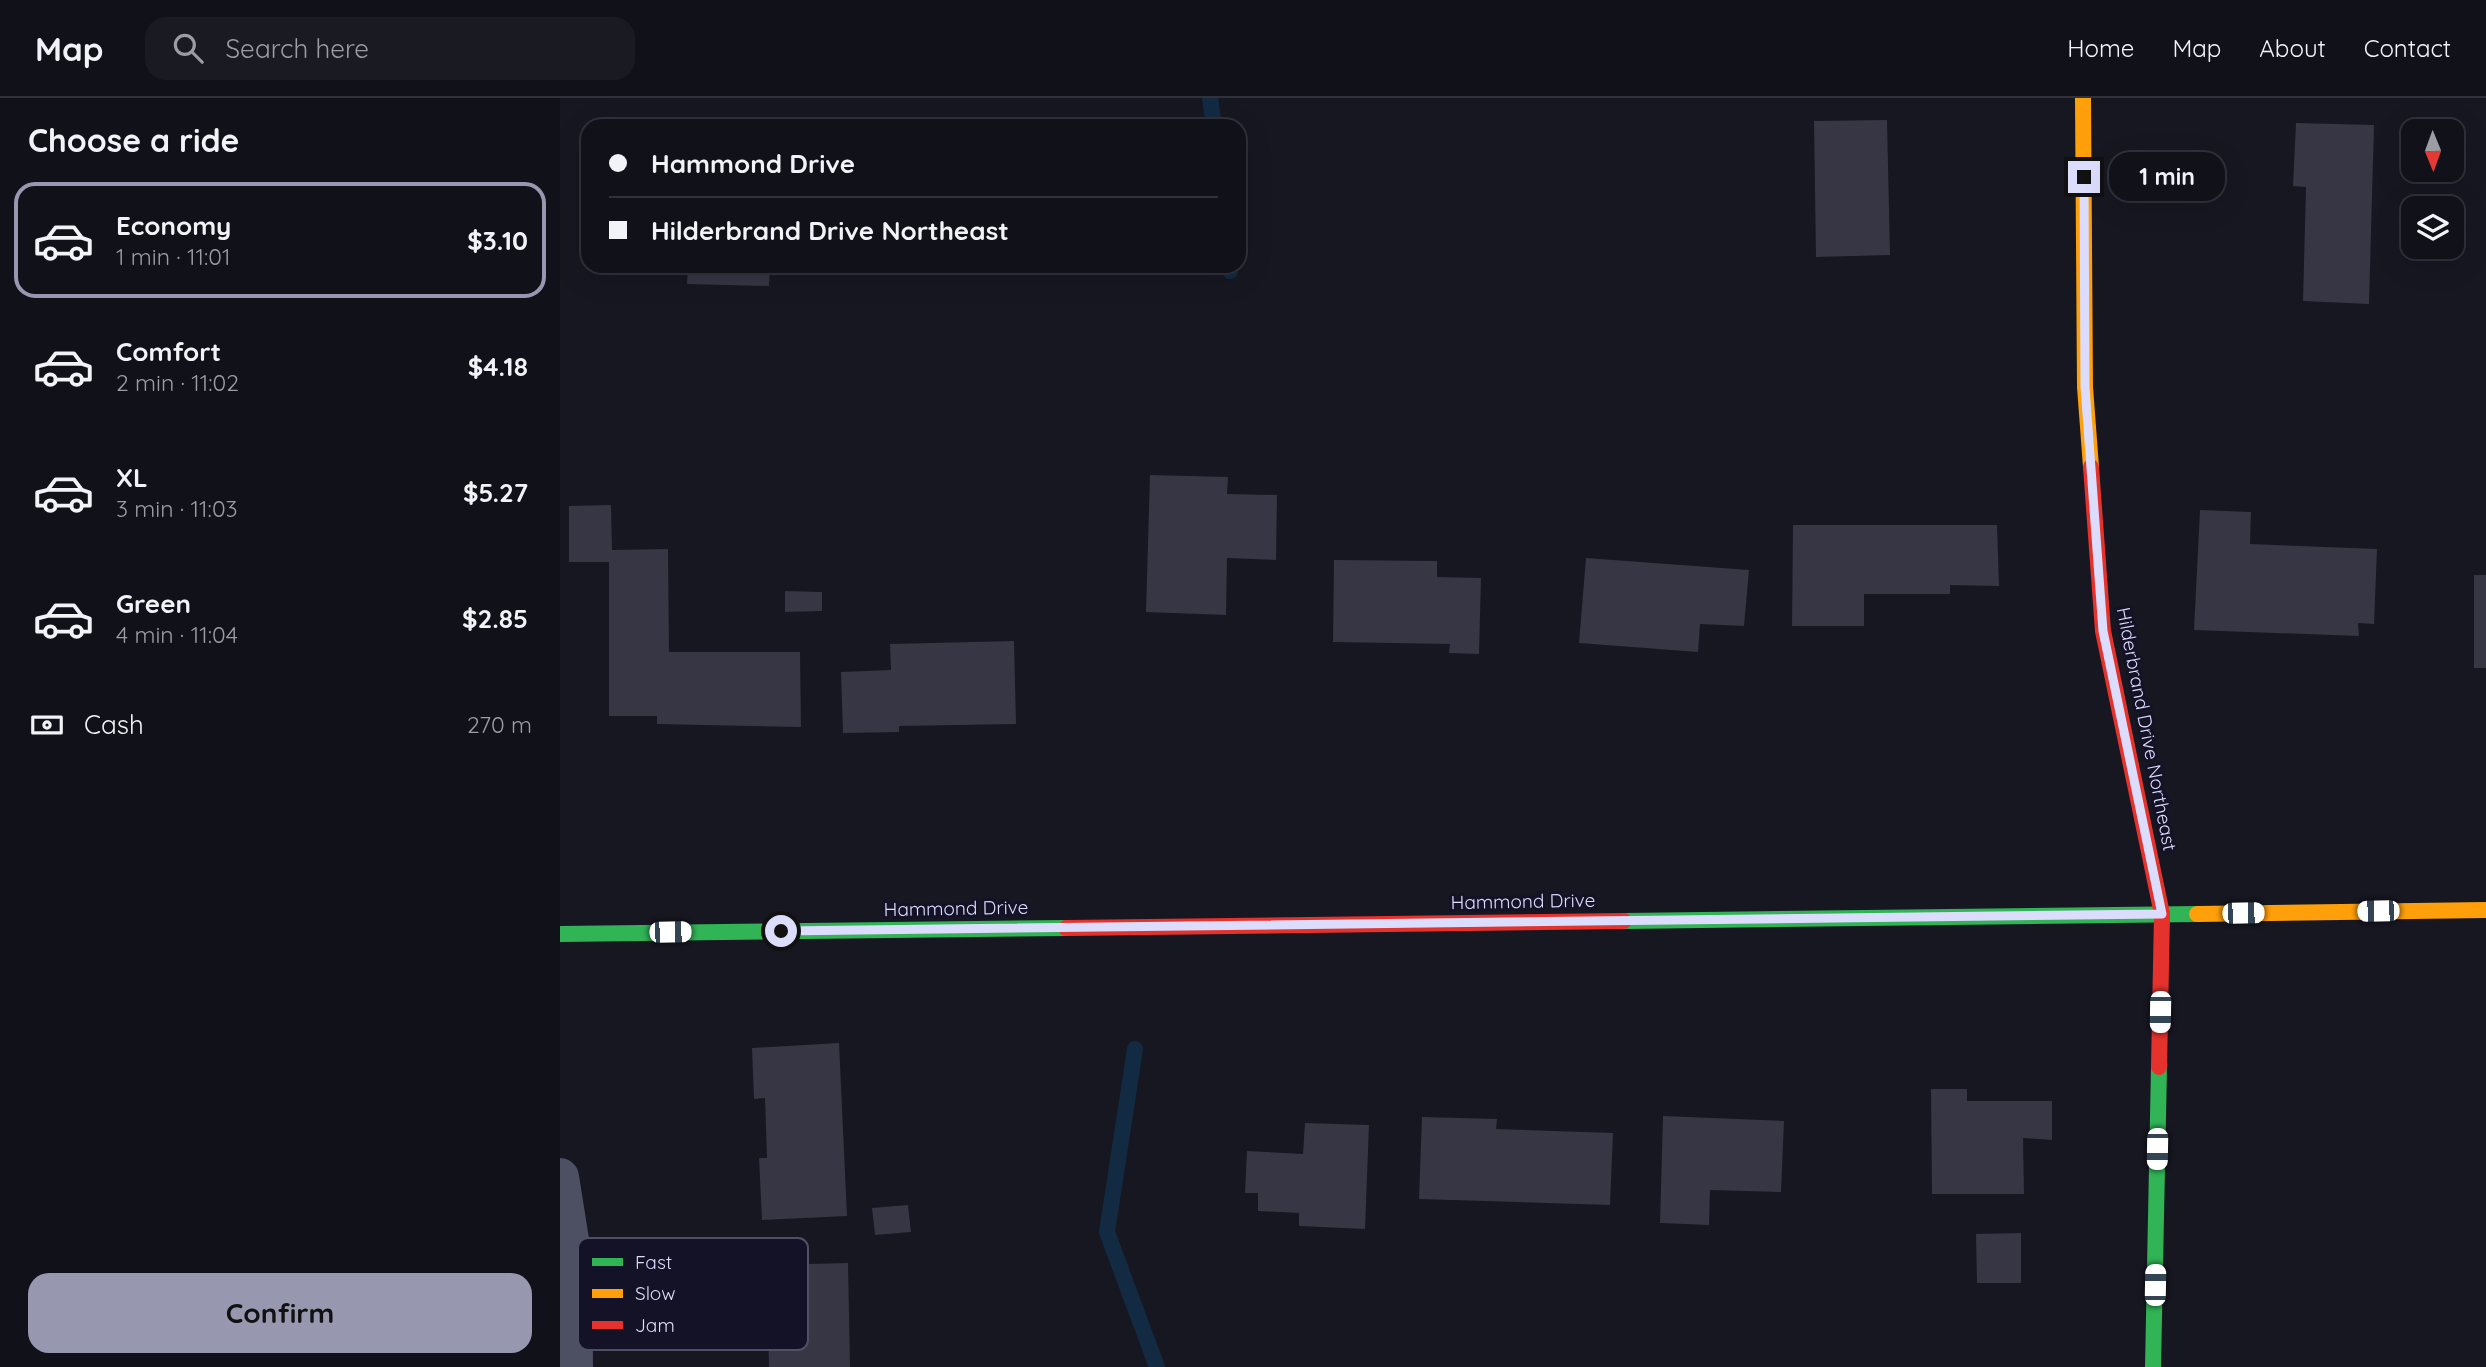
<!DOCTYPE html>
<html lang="en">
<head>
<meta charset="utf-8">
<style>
  :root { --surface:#11111a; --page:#1a1a23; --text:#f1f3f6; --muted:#9c9da2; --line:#303139; --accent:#9798b0 }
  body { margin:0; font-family:Quicksand,sans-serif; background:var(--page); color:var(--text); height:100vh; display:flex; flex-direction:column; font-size:26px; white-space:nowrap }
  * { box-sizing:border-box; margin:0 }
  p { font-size:23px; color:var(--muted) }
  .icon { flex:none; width:38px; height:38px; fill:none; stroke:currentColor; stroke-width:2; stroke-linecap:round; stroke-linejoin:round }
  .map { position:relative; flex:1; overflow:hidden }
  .side { display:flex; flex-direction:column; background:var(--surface); width:560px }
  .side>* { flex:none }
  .hud { position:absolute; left:21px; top:21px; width:665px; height:154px; border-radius:21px; box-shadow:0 7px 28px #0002,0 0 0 2px var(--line); display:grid; align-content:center; height:154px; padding:0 28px; background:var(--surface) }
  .needle { width:46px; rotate:179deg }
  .buttons { position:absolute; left:1841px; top:21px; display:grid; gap:14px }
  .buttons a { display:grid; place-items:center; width:63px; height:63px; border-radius:14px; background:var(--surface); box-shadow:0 7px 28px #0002,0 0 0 2px var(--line); font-size:35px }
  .end { position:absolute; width:32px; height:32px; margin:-16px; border:9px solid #dcddfc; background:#111; box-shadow:0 0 0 4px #111 }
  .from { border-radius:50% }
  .bubble { position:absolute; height:49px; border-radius:21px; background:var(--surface); box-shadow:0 7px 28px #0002,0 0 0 2px var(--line); font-size:23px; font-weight:700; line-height:49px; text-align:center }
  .car { position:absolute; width:21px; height:42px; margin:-21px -10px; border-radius:9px; box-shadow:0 0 5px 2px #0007; background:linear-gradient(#fff 24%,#345 0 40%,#fff 0 76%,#345 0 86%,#fff 0) }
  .hud b { display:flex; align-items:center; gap:24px; height:66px; font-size:26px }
  .hud b+b { border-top:2px solid var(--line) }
  .hud i { width:18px; height:18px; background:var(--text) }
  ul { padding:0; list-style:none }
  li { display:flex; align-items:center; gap:21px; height:116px; margin:0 14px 10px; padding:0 14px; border:4px solid transparent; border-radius:21px }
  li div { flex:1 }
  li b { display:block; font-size:26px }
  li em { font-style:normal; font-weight:700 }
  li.current { border-color:var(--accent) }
  li>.icon { width:63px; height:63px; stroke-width:1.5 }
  h2 { padding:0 28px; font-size:32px; line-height:84px }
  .pay { display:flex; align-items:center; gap:18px; height:77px; padding:0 28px; font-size:26px }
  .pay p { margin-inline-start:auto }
  .primary-button { display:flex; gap:14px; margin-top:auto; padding:14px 28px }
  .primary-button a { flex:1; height:80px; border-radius:21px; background:var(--accent); color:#111; font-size:28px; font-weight:700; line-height:80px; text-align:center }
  header { display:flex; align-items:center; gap:42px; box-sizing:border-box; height:98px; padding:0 35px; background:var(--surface); border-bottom:2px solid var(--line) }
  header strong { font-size:33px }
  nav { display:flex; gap:38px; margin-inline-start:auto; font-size:24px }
  .search { width:490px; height:63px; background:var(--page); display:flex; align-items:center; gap:18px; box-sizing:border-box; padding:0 24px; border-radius:21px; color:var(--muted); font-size:26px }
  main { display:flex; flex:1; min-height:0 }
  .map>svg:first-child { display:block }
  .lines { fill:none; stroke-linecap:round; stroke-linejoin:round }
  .stream { stroke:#122b43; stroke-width:16 }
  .building { fill:#363644 }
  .street { stroke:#4d4f62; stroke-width:38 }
  .fast { stroke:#30b455; stroke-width:16 }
  .slow { stroke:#ff9f0a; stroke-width:16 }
  .jam { stroke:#e5322d; stroke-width:16 }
  .route { stroke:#dcddfc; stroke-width:9 }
  .labels { text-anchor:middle; stroke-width:6; stroke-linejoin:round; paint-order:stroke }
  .street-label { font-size:19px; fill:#dcddfc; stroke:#131227 }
  .key { fill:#131227; stroke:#4f4f67; stroke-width:2 }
  .key-label { font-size:19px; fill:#dcddfc }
</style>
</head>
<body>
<header>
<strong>Map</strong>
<div class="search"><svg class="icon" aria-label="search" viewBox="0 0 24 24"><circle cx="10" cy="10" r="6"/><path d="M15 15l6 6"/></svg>Search here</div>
<nav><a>Home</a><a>Map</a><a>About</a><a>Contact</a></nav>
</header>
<main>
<section class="side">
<h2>Choose a ride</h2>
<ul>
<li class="current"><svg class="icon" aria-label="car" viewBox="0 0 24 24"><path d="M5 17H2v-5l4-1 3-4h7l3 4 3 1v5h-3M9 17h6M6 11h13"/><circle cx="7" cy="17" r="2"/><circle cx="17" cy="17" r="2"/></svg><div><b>Economy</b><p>1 min · 11:01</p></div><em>$3.10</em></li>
<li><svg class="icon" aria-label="car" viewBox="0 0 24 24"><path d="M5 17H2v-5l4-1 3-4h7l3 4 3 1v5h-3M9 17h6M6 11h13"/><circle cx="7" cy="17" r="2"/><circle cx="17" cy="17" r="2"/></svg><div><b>Comfort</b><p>2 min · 11:02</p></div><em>$4.18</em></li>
<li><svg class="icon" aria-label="car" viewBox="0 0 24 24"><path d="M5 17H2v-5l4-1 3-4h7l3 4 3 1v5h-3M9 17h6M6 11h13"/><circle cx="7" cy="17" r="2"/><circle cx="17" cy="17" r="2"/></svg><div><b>XL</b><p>3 min · 11:03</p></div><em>$5.27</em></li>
<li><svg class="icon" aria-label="car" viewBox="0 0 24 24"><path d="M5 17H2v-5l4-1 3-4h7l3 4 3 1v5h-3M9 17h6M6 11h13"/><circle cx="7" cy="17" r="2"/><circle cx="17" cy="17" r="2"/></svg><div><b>Green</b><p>4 min · 11:04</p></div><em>$2.85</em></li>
</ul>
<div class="pay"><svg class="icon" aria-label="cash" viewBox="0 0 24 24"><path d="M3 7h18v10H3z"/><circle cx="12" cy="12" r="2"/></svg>Cash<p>270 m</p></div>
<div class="primary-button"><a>Confirm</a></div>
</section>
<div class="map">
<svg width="1926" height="1269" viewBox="0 0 1926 1269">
  <rect width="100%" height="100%" fill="#171722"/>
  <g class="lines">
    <g class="stream">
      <path d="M650 0 654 28"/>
      <path d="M669 168 670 173"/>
      <path d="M575 951 547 1134 597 1269"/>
    </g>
  </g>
  <g class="building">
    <path d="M1327 22 1330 157 1256 159 1254 23Z"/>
    <path d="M1736 25 1814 27 1809 206 1743 203 1746 89 1733 88Z"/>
    <path d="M128 168H210L209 188 127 186Z"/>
    <path d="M590 377 668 379 667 396 717 397 716 462 667 460 666 517 586 514Z"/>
    <path d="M51 407 52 452 108 451 109 554H240L241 629 97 626V618H49V464H9V408Z"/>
    <path d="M1640 412 1691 414 1690 446 1817 451 1814 526 1798 525 1799 538 1634 532Z"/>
    <path d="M1233 427H1437L1439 488 1390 487V496H1304V528H1232Z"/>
    <path d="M1026 460 1189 472 1184 528 1140 526 1138 554 1019 545Z"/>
    <path d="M774 462 877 463V479L921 480 919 556 889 555 890 546 773 544Z"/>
    <rect x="1914" y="477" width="12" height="93"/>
    <path d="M225 493 262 494V513L225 514Z"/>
    <path d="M454 543 456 626 339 628V634L283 635 281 574 331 572 330 546Z"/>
    <path d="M279 945 287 1118 202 1122 199 1060H207L205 1000 194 1001 192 950Z"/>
    <path d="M1371 991H1407V1003H1492V1042L1463 1040 1464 1096H1372Z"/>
    <path d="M1103 1018 1224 1023 1221 1094 1150 1092 1149 1127 1100 1125Z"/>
    <path d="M862 1019 937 1021 936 1031 1053 1035 1050 1107 859 1101Z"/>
    <path d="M745 1025 809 1027 805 1131 739 1128V1115L698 1113V1095H685L687 1053 743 1056Z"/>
    <path d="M348 1107 351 1134 315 1137 312 1110Z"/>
    <path d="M1461 1135V1185H1417L1416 1136Z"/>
    <path d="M288 1165 290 1269H209L207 1167Z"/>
  </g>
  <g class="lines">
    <path class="street" d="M0 1079 13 1161 14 1269"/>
    <g class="fast">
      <path d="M1064 823 1637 816"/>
      <path d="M0 836 506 830"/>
      <path d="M1593 1269 1599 969"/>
    </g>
    <g class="slow">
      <path d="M1523 0 1525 289 1531 369"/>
      <path d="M1637 816 1926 812"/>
    </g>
    <g class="jam">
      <path d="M1531 369 1543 533 1602 816 1599 969"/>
      <path d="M506 830 1064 823"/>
    </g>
  </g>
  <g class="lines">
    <path class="route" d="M221 833 1602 816 1543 533 1525 289 1524 79"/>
  </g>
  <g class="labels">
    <g class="street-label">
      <text transform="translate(1587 631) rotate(79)" y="7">Hilderbrand Drive Northeast</text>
      <text transform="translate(963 803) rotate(-1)" y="7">Hammond Drive</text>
      <text transform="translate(396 810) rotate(-1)" y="7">Hammond Drive</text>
    </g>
  </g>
  <rect x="18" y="1140" width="230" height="112" rx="10" class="key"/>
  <rect x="32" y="1160" width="31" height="8" fill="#30b455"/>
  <rect x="32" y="1191" width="31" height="9" fill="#ff9f0a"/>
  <rect x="32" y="1223" width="31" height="8" fill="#e5322d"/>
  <g class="key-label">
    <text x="75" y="1171">Fast</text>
    <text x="75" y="1202">Slow</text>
    <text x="75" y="1234">Jam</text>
  </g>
</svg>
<div class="buttons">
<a><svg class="needle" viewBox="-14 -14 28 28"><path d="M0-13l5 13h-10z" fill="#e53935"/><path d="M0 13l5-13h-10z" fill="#9c9da2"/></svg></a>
<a><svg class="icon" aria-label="layers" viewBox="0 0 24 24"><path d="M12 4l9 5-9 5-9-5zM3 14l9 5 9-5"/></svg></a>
</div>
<i class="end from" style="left:221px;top:833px"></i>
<i class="end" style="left:1524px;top:79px"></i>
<div class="bubble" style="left:1549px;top:54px;width:116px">1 min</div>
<i class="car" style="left:1818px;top:813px;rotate:269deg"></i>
<i class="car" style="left:1683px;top:815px;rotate:89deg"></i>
<i class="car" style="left:110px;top:834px;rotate:89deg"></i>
<i class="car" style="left:1600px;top:914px;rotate:181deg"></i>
<i class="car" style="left:1597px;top:1051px;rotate:181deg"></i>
<i class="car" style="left:1595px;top:1187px;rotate:1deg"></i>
<div class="hud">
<b><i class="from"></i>Hammond Drive</b>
<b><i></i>Hilderbrand Drive Northeast</b>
</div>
</div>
</main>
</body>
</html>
